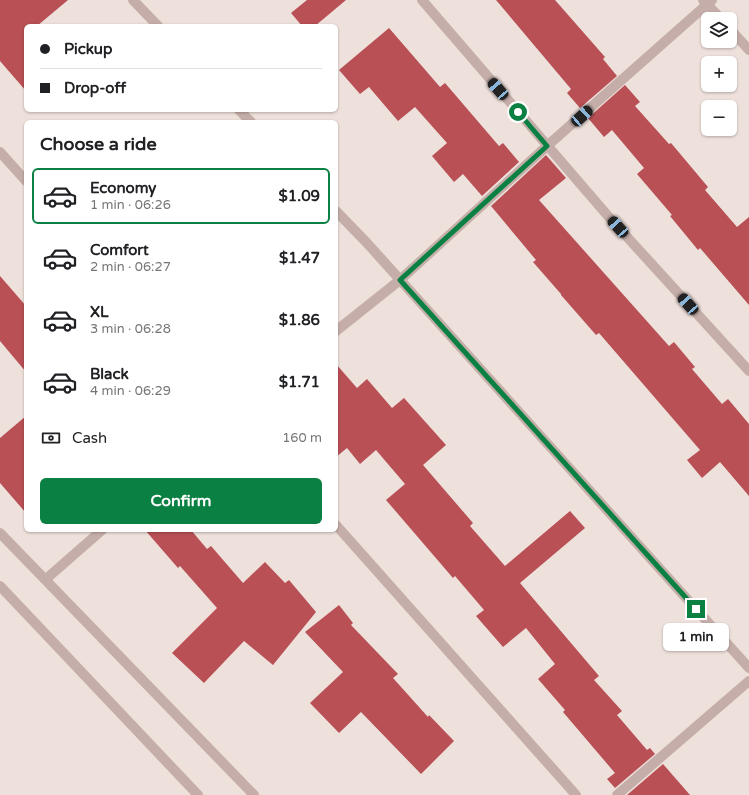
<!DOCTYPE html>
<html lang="en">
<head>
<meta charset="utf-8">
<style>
  :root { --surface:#fff; --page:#f2f2f2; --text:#202124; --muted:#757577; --line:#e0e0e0; --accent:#0b8043 }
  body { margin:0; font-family:"Varela Round",sans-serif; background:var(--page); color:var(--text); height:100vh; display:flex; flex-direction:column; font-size:15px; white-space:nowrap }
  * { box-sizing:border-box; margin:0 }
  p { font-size:13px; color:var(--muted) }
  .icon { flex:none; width:22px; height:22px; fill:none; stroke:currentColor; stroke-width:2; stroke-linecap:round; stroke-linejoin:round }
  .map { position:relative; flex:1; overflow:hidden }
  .panel { position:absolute; left:24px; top:120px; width:314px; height:412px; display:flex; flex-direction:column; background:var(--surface); border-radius:6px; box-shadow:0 1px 3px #0004 }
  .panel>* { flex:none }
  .top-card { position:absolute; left:24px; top:24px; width:314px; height:88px; border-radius:6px; box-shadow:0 1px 3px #0004; display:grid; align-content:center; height:88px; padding:0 16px; background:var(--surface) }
  .tools { position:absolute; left:701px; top:12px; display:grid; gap:8px }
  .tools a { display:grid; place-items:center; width:36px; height:36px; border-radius:6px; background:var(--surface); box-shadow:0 1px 3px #0004; font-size:20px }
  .end { position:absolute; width:18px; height:18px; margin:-9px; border:5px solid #0b8043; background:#fff; box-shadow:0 0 0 2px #fff }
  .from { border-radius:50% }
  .bubble { position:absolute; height:28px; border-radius:6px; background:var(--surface); box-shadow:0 1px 3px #0004; font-size:13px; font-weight:700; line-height:28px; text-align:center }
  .car { position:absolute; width:12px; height:24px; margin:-12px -6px; border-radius:5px; box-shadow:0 0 3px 1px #0007; background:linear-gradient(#222 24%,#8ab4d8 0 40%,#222 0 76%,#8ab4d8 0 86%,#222 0) }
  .top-card b { display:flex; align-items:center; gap:14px; height:38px; font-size:15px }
  .top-card b+b { border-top:1px solid var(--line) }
  .top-card i { width:10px; height:10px; background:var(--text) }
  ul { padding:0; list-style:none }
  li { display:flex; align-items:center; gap:12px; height:56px; margin:0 8px 6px; padding:0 8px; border:2px solid transparent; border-radius:6px }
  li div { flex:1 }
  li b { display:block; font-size:15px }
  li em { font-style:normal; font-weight:700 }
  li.on { border-color:var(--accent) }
  li>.icon { width:36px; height:36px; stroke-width:1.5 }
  h2 { padding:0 16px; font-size:18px; line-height:48px }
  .pay { display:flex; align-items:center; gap:10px; height:44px; padding:0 16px; font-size:15px }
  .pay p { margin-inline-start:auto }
  .cta { display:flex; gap:8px; margin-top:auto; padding:8px 16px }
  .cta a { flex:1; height:46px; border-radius:6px; background:var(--accent); color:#fff; font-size:16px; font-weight:700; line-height:46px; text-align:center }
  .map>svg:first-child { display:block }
  .building { fill:#b85055 }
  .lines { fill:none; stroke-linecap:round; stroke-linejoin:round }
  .minor { stroke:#c5aea9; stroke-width:10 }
  .tertiary { stroke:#c5aea9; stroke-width:10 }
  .route { stroke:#0b8043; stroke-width:5 }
</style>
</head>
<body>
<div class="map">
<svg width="749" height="795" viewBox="0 0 749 795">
  <rect width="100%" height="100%" fill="#eee0db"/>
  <g class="building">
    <path d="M0 0H68L37 26H26V91L0 61Z"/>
    <path d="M307 0H346L315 26H302L291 13Z"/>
    <path d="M496 0H555L605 57 603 59 617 76 580 108 567 93 571 89Z"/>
    <path d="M389 28 440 87 445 83 499 146 503 143 519 162 482 196 463 174 454 182 432 156 447 143 415 107 398 121 369 87 360 94 339 70Z"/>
    <path d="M625 85 640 102 635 106 669 144 671 143 708 187 705 190 737 227 749 217V305L700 248 698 250 670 216 672 215 637 174 644 168 612 130 604 137 588 118Z"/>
    <path d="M546 155 566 178 539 200 669 346 674 342 695 367 692 369 722 404 728 399 749 424V496L720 462 702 478 687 460 700 450 599 333 596 335 561 295V294L533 262 536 260 491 206Z"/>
    <path d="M0 276 26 306V372L0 341Z"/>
    <path d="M336 364 357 388 367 379 392 408 404 398 446 445 423 465 473 523 470 526 505 566 570 511 585 528 520 583 599 676 594 680 622 711 617 715 647 750 650 748 655 754 615 788 607 779 615 773 563 712 565 710 538 679 555 664 526 628 503 647 476 616 484 610 455 576 453 578 386 500 405 484 376 450 360 464 347 448 336 457Z"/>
    <path d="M26 416V513L0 483V438Z"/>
    <path d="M145 530H191L207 549 211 546 243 583 265 562 285 583 289 580 316 612 273 665 244 641 204 683 172 653 217 608 180 566 178 568Z"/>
    <path d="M339 605 353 623 351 625 398 674 393 678 428 717 429 715 454 741 421 774 361 712 339 733 310 703 343 672 305 632Z"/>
    <path d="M663 764 690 795H627Z"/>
  </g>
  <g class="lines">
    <g class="minor">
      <path d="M133 0 158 26"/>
      <path d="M422 0 608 216 749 371"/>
      <path d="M703 0 721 19"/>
      <path d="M730 29 749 50"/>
      <path d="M239 110 251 122"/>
      <path d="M0 152 26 181"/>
      <path d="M336 211 367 243 749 668"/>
      <path d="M336 331 400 280 547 146 712 0"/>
      <path d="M336 525 576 795"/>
      <path d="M46 579 102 530"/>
      <path d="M617 795 749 681"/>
    </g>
    <g class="tertiary">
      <path d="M0 533 254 795"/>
      <path d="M0 586 198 795"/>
    </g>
  </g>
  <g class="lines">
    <path class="route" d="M518 112 547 146 400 280 696 609"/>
  </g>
</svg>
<div class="tools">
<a><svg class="icon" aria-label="layers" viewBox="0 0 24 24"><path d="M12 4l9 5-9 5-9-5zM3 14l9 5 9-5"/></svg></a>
<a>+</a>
<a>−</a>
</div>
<i class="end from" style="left:518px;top:112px"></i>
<i class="end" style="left:696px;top:609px"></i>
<div class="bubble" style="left:663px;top:623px;width:66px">1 min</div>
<i class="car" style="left:498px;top:89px;rotate:319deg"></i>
<i class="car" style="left:582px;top:116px;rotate:48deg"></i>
<i class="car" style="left:618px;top:227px;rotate:318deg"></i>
<i class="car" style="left:688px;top:304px;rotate:318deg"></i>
<div class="top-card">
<b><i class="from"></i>Pickup</b>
<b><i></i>Drop-off</b>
</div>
<section class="panel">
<h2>Choose a ride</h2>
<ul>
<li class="on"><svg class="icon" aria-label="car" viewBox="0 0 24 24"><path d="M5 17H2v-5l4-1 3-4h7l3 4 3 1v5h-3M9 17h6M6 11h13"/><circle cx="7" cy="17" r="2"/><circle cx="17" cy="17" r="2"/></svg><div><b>Economy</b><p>1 min · 06:26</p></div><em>$1.09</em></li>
<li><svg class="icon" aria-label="car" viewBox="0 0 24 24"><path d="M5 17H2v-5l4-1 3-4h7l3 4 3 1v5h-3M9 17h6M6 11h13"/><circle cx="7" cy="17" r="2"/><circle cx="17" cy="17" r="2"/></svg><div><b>Comfort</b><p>2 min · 06:27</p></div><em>$1.47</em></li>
<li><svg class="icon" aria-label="car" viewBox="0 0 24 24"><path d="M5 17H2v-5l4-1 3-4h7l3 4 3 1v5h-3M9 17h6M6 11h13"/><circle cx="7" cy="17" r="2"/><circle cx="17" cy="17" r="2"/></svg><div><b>XL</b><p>3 min · 06:28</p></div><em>$1.86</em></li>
<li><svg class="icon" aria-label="car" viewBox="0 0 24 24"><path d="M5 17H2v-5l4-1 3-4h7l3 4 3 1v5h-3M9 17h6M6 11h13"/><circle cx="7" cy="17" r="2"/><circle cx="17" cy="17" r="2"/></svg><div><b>Black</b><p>4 min · 06:29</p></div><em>$1.71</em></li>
</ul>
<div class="pay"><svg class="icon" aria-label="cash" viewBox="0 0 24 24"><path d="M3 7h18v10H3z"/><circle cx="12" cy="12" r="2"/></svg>Cash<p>160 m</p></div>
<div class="cta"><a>Confirm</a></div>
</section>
</div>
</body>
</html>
